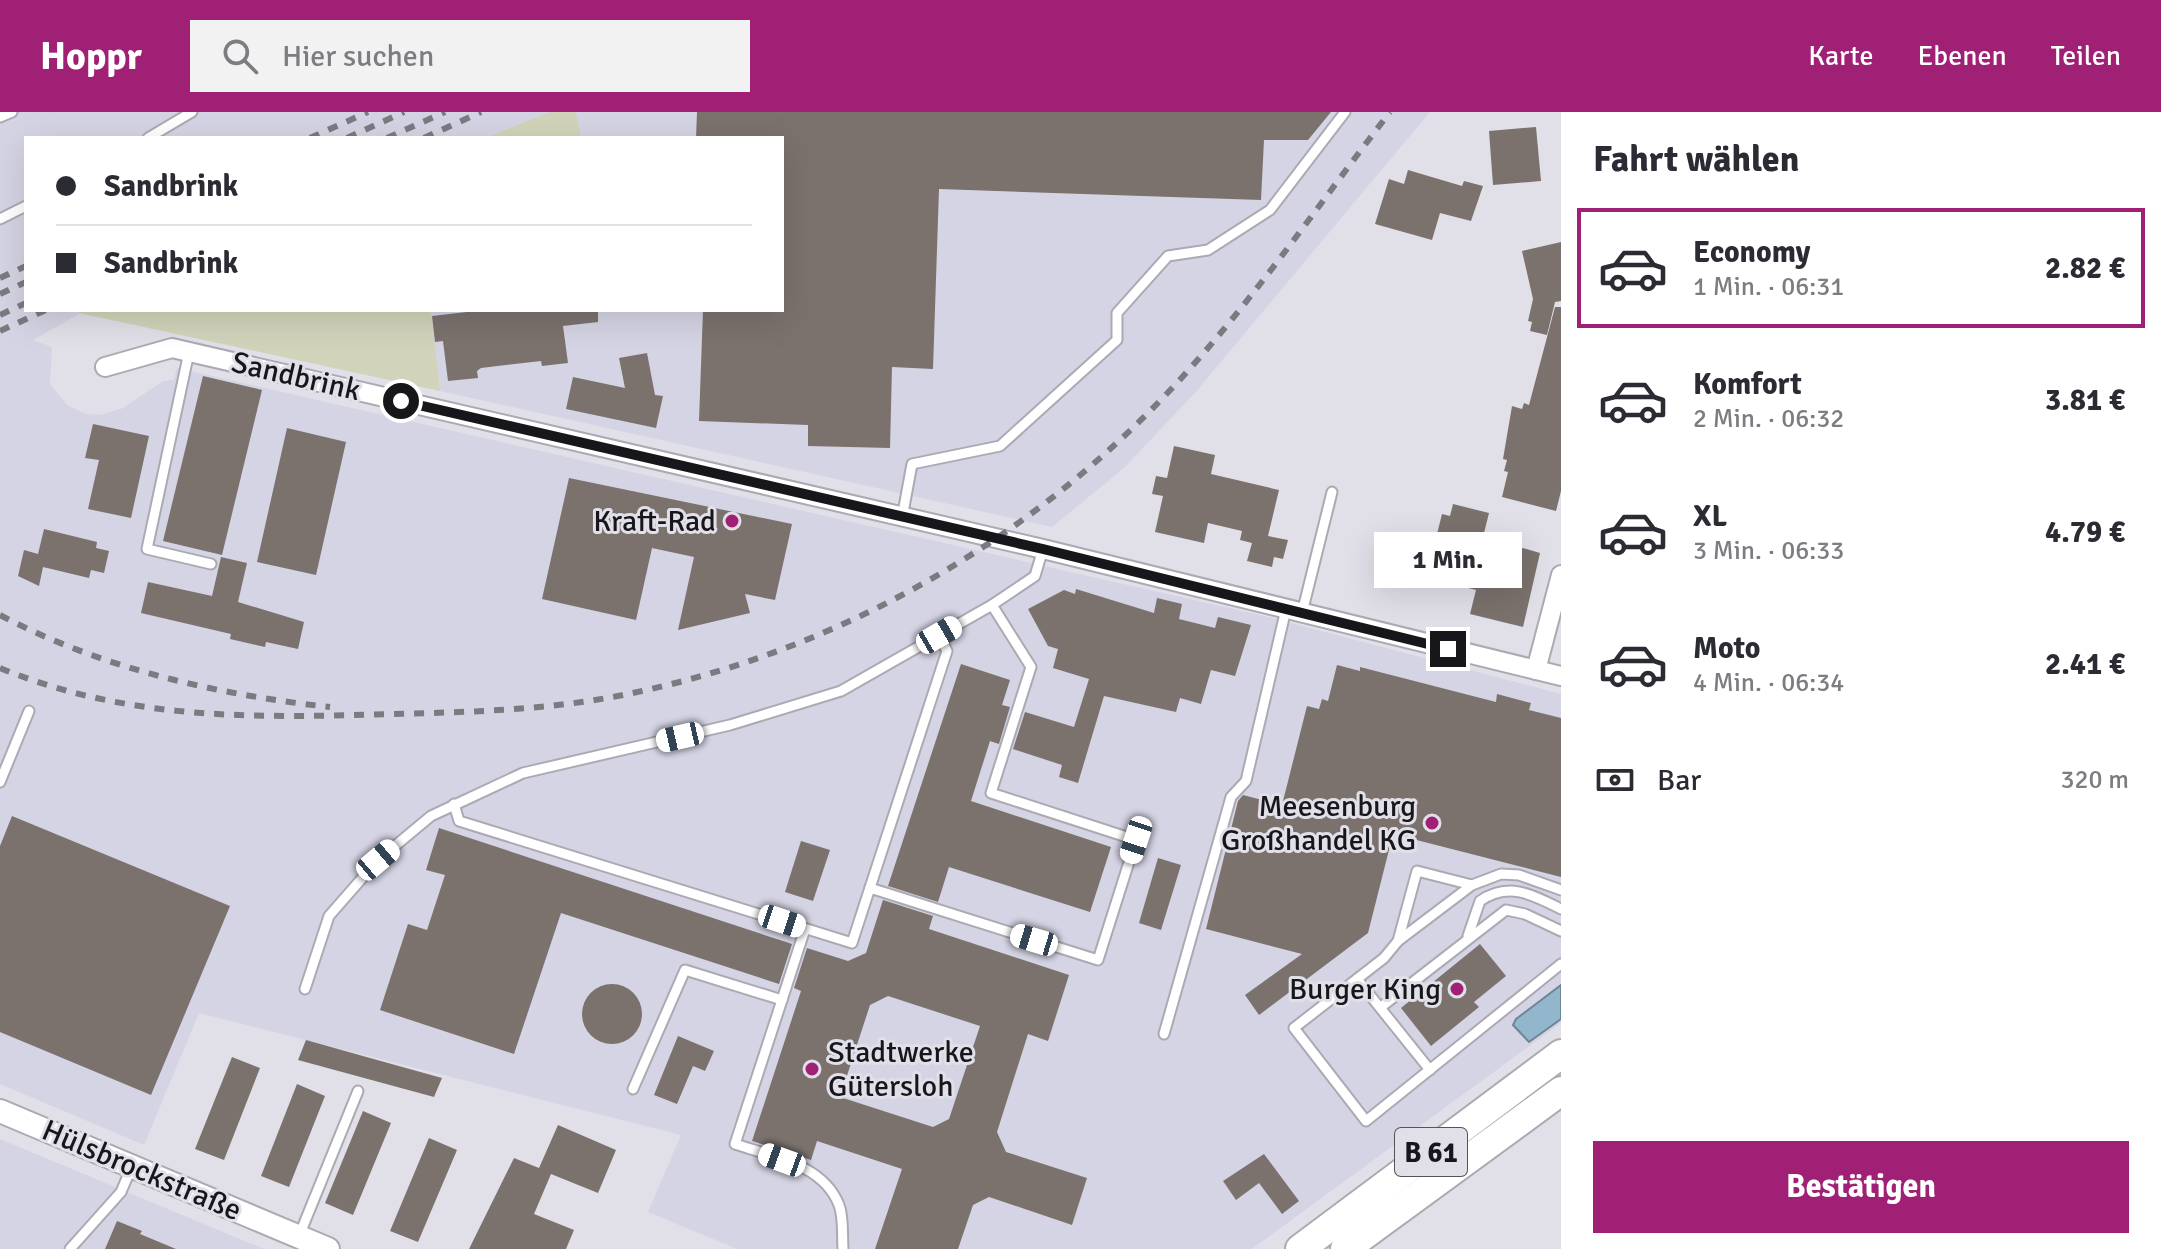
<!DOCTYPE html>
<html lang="de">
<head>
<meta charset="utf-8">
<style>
  :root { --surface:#fff; --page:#f2f2f3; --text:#2b2b33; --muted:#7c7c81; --line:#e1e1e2; --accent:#9f2074 }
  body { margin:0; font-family:Signika,sans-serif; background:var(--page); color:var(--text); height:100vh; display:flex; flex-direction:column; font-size:30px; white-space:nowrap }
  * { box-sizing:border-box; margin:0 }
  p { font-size:26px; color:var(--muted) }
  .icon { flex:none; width:44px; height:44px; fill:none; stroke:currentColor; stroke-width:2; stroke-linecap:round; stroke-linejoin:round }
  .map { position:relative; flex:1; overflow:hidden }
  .panel { display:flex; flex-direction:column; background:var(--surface); width:600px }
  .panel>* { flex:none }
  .hud { position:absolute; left:24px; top:24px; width:760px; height:176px; border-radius:0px; box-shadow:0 8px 32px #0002; display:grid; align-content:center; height:176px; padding:0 32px; background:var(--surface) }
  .end { position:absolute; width:36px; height:36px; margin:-18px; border:10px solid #17161a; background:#fff; box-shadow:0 0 0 4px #fff }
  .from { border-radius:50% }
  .bubble { position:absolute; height:56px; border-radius:0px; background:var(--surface); box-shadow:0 8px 32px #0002; font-size:26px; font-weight:800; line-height:56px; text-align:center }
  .car { position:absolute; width:24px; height:48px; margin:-24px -12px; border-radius:10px; box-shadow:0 0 6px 2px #0007; background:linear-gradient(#fff 24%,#345 0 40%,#fff 0 76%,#345 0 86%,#fff 0) }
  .hud b { display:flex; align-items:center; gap:28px; height:76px; font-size:30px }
  .hud b+b { border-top:2px solid var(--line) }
  .hud i { width:20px; height:20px; background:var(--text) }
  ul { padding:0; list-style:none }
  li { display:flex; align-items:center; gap:24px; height:120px; margin:0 16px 12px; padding:0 16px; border:4px solid transparent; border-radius:0px }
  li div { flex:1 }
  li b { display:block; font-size:30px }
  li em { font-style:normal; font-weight:800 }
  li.current { border-color:var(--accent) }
  li>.icon { width:72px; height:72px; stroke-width:1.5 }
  h2 { padding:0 32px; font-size:36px; line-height:96px }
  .pay { display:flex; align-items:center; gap:20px; height:88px; padding:0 32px; font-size:30px }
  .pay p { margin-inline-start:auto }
  .button { display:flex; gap:16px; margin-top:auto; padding:16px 32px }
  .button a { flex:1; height:92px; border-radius:0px; background:var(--accent); color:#fff; font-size:32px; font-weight:800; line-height:92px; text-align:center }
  header { display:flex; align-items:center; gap:48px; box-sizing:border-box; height:112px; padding:0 40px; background:var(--accent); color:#fff }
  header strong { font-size:38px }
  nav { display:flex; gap:44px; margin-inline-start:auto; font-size:28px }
  .search { width:560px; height:72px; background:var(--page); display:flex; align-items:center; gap:20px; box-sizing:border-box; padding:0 28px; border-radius:0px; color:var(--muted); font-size:30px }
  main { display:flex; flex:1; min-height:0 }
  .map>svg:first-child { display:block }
  .built { fill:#d5d4e4 }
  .green { fill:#d1d3ba }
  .water { fill:#92b6cb; stroke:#6d8696; stroke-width:2 }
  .building { fill:#7b726e; fill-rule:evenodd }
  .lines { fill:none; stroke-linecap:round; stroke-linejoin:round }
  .service-casing { stroke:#abaab3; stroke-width:13 }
  .minor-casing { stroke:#abaab3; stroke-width:22 }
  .tertiary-casing { stroke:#abaab3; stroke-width:26 }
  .primary-casing { stroke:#abaab3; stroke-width:32 }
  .service { stroke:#fff; stroke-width:9 }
  .minor { stroke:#fff; stroke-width:18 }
  .tertiary { stroke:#fff; stroke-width:22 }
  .primary { stroke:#fff; stroke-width:28 }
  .rail { stroke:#7b7a80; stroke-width:6; stroke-dasharray:10 10; stroke-linecap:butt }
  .route { stroke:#17161a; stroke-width:10 }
  .poi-dot { fill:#9f2074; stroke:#e1e0e9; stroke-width:3 }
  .labels { text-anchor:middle; stroke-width:6; stroke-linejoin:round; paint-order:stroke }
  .shield { fill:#e1e0e9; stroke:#545358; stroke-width:2 }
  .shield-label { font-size:28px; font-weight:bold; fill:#17161a }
  .street-label { font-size:30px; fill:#17161a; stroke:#e1e0e9 }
  .poi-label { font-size:30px; fill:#17161a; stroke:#e1e0e9; text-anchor:end }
</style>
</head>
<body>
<header>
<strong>Hoppr</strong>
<div class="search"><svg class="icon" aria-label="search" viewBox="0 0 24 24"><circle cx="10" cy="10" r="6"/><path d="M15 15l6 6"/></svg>Hier suchen</div>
<nav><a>Karte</a><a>Ebenen</a><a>Teilen</a></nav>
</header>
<main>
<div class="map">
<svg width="1561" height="1137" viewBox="0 0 1561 1137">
  <rect width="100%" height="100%" fill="#e1e0e9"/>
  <g class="built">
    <path d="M0 0H549L485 26H26V198H86L33 228 52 235 50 272 67 293 86 302 100 303 123 296 163 269 174 268 177 256 1264 504 1561 582V911L1252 1137H737L648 1100 681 1023 199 901 144 1033 0 972Z"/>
    <path d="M576 0H1430L1194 282 1124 356 1052 415 440 279 431 198H782V26H581Z"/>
    <path d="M0 1027 264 1137H0Z"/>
  </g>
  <g class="green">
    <path d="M549 0H576L581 26H485Z"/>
    <path d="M86 198H431L440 279 79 201Z"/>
  </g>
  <path class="water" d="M1561 873V907L1529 930 1513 913 1516 907Z"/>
  <g class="building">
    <path d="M697 0H1331L1308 28H1264L1261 88 939 77 933 257 892 255 890 336 808 334V313L699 309 703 198H782V26H696Z"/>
    <path d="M1536 15 1541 69 1493 73 1489 19Z"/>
    <path d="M1408 58 1462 74 1464 69 1483 74 1471 109 1440 101 1432 128 1375 112 1389 67 1404 72Z"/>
    <path d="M1561 130V189L1555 190 1547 223 1530 219 1532 210 1528 209 1533 187 1522 139Z"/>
    <path d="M1555 195H1561V379L1556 399 1502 385 1508 360 1504 359 1507 348 1503 347 1512 294 1522 297 1524 291 1529 293Z"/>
    <path d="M484 198H598V210L563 214 568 251 542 254 541 249 481 256 477 259 478 266 448 269 443 229 435 230 432 204Z"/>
    <path d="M647 241 655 283 663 284 656 316 566 297 573 265 625 276 619 246Z"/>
    <path d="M203 264 262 278 222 443 163 429Z"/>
    <path d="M93 312 149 324 131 406 88 397 99 348 85 346Z"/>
    <path d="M287 316 346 330 316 463 257 450Z"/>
    <path d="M1174 334 1215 343 1211 362 1279 378 1268 424 1288 428 1283 447 1274 445 1272 455 1247 449 1252 431 1240 428 1242 419 1208 411 1204 431 1155 420 1163 384 1152 382 1156 364 1167 366Z"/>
    <path d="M569 366 792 412 775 488 745 482 750 501 678 518 694 445 652 436 636 508 542 487Z"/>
    <path d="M1453 392 1489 401 1480 437 1513 446 1516 434 1540 441 1523 515 1470 502 1476 478 1434 467 1437 456 1429 454 1442 402 1450 404Z"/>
    <path d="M44 417 97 430 96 436 109 439 104 461 91 458 89 466 43 455 39 474 18 464 24 438 38 442Z"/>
    <path d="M221 445 247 451 238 490 304 510 298 537 266 530 265 535 230 527 231 522 141 501 148 470 212 484Z"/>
    <path d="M1076 477 1154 501 1157 486 1182 492 1179 507 1215 516 1218 505 1251 513 1235 564 1211 558 1201 592 1180 586 1176 600 1104 584 1078 671 1059 665 1062 653 1013 637 1025 600 1074 615 1089 567 1053 556 1058 537 1048 534 1028 497 1064 478 1075 482Z"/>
    <path d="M961 552 1010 568 1002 593 1010 595 999 632 990 629 971 689 1111 735 1090 800 949 755 938 790 888 774Z"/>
    <path d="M1337 553 1360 559V555L1496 590 1497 582 1531 591 1529 598 1561 606V765L1393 722 1368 821 1259 903 1245 883 1302 842 1206 817 1238 689 1243 683 1282 693 1307 594 1319 597 1322 587 1328 589Z"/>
    <path d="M12 704 230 794 151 983 0 920V734Z"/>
    <path d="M439 716 792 832 779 872 561 801 514 942 380 898 408 812 427 818 445 763 426 758Z"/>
    <path d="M801 729 830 738 813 789 785 780Z"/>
    <path d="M1158 746 1181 753 1161 818 1139 811Z"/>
    <path d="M883 788 933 804 929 817 1069 863 1048 929 1028 922 997 1020 1006 1040 1087 1066 1072 1113 989 1085 973 1093 958 1137H875L902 1057 817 1029 811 1048 752 1029 801 879 794 876 807 836 848 849 866 841ZM888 884 980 914 949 1007 933 1015 840 985 870 893Z"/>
    <path d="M1480 832 1506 864 1474 890 1479 895 1431 934 1401 896Z"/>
    <circle cx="612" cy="902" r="30"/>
    <path d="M678 924 714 939 705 959 693 954 677 992 654 983Z"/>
    <path d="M306 928 370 946 442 966 434 985 298 948Z"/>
    <path d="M232 945 260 956 224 1048 195 1037Z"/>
    <path d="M297 972 325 984 289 1075 261 1064Z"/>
    <path d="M363 999 391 1011 353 1103 325 1091Z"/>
    <path d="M558 1013 616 1038 598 1081 551 1062 534 1102 574 1118 566 1137H469L514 1046 539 1056Z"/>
    <path d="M429 1026 457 1038 418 1130 390 1119Z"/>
    <path d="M1264 1042 1299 1089 1282 1102 1259 1071 1236 1088 1223 1069Z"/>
    <path d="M117 1109 142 1119 140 1122 176 1137H105Z"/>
  </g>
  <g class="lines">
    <g class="service-casing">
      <g id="service">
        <path d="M0 5 12 0"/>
        <path d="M148 26 192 0"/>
        <path d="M0 107 26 94"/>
        <path d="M189 240 147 437 211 452"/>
        <path d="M902 406 912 352 1000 334 1117 228V201L1168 144 1208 138 1270 98 1345 0"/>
        <path d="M1302 501 1332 380"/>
        <path d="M0 670 29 599"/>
        <path d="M454 692 459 709 852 831 947 539 939 523"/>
        <path d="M870 776 1098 848 1136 728 991 681 1031 555 992 493"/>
        <path d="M1561 778 1519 763 1501 762 1472 773 1398 829 1384 846 1294 916 1366 1009 1561 852"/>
        <path d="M1468 824 1480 789C1509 769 1533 783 1561 797"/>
        <path d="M1398 829 1417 759 1472 773"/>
        <path d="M1357 867 1430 958"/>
        <path d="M305 877 329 804 378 748 431 704 523 661 730 613 841 579 992 493 1035 464 1043 437"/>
        <path d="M782 888 805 817"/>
        <path d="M1381 895 1506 798 1525 802 1561 819"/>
        <path d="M1164 922 1231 685 1246 669 1286 497"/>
        <path d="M633 977 685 858 782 888 735 1032C773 1045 823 1052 839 1093 844 1106 842 1124 843 1137"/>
        <path d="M299 1124 358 979"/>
        <path d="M70 1137 121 1080 132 1054"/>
      </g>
    </g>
    <g class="minor-casing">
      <g id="minor">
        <path d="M105 255 172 236 1043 437 1561 564"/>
        <path d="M1536 558 1561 463"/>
      </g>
    </g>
    <g class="tertiary-casing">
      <path id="tertiary" d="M0 999 328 1137"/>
    </g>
    <g class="primary-casing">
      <g id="primary">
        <path d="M1300 1137 1561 942"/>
        <path d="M1345 1137 1561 979"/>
      </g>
    </g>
    <use href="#service" class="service"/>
    <use href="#minor" class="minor"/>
    <use href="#tertiary" class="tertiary"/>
    <use href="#primary" class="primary"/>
    <g class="rail">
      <path d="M310 26 368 0"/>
      <path d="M347 26 404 0"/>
      <path d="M387 26 445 0"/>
      <path d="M424 26 481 0"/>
      <path d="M0 166 26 154"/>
      <path d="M0 182 26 170"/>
      <path d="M0 203 26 191"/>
      <path d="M0 219 46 198"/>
      <path d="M0 503C100 556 218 583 330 595"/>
      <path d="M0 556C129 609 257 606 393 602 472 600 551 598 628 582 823 542 1004 444 1145 304 1237 213 1311 102 1390 0"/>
    </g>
  </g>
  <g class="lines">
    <path class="route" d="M401 289 1043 437 1448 537"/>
  </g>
  <g class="poi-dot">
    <circle cx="732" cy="409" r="8"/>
    <circle cx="1432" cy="711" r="8"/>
    <circle cx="1457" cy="877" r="8"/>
    <circle cx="812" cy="957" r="8"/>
  </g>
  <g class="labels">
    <rect class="shield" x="1395" y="1016" width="72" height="48" rx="6"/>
    <g class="shield-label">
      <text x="1431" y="1050">B 61</text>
    </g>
    <g class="street-label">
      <text transform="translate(296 264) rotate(13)" y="10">Sandbrink</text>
      <text transform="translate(142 1058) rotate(23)" y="10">Hülsbrockstraße</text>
    </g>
    <g class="poi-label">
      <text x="716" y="419">Kraft-Rad</text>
      <text x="1416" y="704">Meesenburg<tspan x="1416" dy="34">Großhandel KG</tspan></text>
      <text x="1441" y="887">Burger King</text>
      <text x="828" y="950" text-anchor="start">Stadtwerke<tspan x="828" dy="34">Gütersloh</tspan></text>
    </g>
  </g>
</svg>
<i class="end from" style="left:401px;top:289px"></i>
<i class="end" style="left:1448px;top:537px"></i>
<div class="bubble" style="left:1374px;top:420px;width:148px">1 Min.</div>
<i class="car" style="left:939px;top:523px;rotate:60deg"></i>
<i class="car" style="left:680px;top:625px;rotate:257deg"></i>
<i class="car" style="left:1136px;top:728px;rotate:198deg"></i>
<i class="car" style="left:378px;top:748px;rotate:50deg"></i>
<i class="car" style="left:782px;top:809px;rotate:108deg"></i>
<i class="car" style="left:1034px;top:828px;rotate:287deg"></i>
<i class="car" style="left:782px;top:1048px;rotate:290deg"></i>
<div class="hud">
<b><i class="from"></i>Sandbrink</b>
<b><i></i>Sandbrink</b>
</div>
</div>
<section class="panel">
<h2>Fahrt wählen</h2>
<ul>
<li class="current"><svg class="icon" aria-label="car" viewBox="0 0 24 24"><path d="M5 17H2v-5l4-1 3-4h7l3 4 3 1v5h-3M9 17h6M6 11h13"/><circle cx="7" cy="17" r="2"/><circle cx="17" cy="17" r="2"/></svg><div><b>Economy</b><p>1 Min. · 06:31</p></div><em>2.82 €</em></li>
<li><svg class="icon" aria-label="car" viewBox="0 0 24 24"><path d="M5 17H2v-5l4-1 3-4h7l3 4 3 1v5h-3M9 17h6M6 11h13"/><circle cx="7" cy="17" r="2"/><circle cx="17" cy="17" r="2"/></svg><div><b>Komfort</b><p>2 Min. · 06:32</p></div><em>3.81 €</em></li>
<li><svg class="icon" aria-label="car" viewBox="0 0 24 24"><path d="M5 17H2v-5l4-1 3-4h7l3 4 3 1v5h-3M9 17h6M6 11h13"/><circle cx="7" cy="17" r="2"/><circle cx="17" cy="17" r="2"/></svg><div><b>XL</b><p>3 Min. · 06:33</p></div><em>4.79 €</em></li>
<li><svg class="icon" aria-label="car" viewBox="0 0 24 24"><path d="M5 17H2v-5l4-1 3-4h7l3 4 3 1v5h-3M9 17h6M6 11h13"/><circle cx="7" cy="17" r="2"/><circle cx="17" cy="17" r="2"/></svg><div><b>Moto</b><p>4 Min. · 06:34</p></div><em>2.41 €</em></li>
</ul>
<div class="pay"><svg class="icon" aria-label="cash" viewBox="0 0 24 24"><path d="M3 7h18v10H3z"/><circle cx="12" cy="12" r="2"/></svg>Bar<p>320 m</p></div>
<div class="button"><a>Bestätigen</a></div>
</section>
</main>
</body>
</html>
